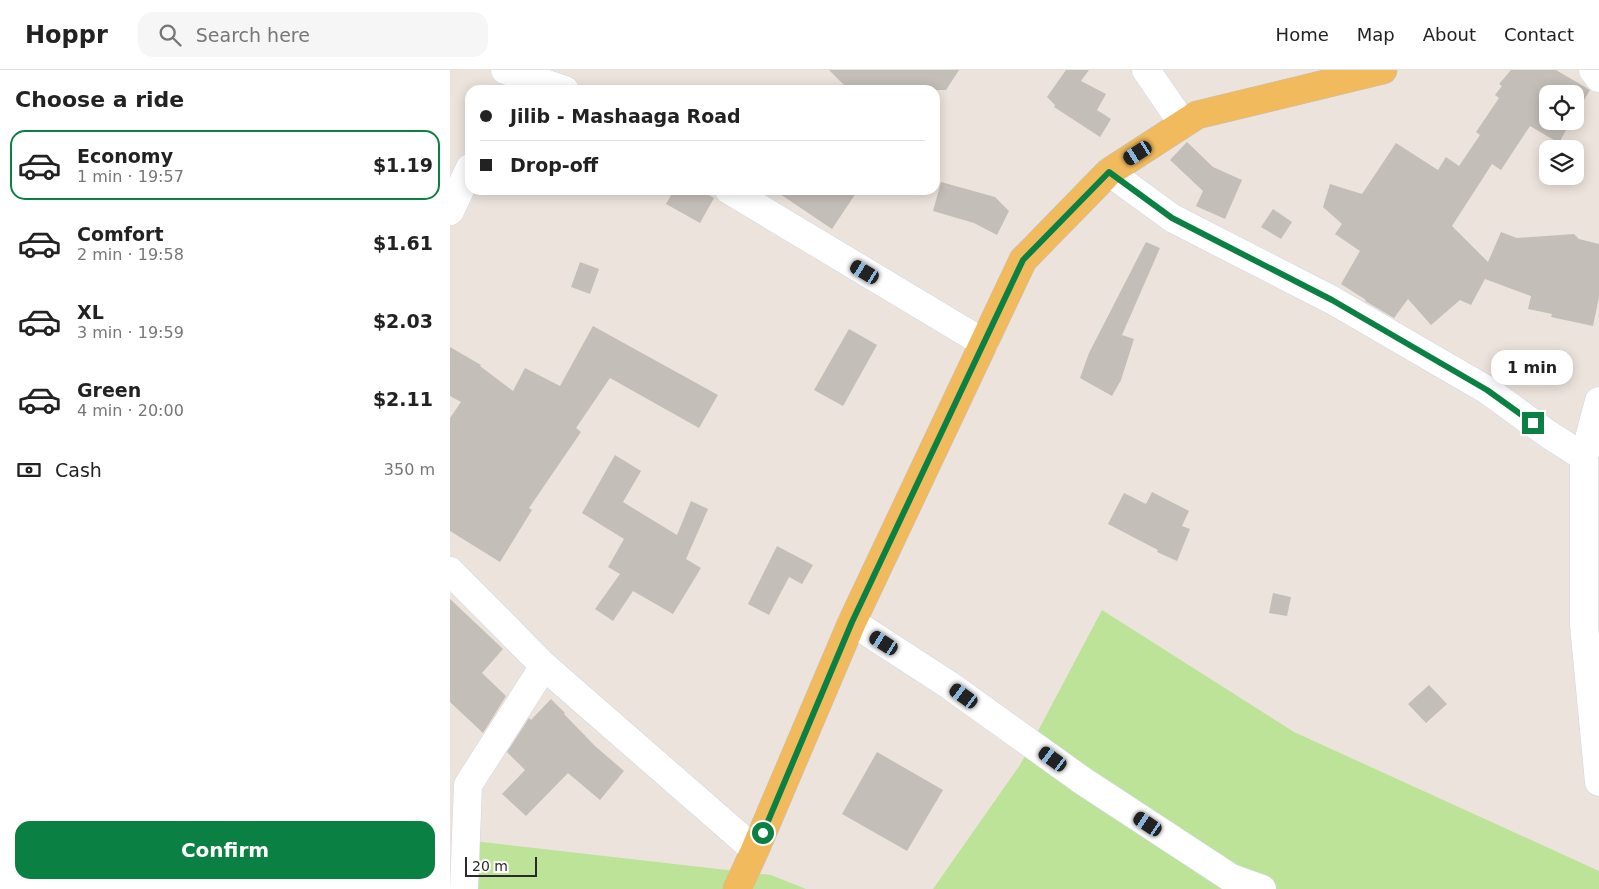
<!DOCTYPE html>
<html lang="en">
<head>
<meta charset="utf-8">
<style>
  :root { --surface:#fff; --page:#f6f6f6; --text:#222; --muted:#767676; --line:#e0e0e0; --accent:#0b8043 }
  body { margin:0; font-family:"DejaVu Sans",sans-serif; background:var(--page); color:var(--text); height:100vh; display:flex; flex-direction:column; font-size:19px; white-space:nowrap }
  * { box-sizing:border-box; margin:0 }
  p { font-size:16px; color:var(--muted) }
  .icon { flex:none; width:28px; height:28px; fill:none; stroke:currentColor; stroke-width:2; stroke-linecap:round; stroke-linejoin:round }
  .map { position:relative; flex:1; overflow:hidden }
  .sheet { display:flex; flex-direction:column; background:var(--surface); width:450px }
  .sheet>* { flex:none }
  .banner { position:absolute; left:15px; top:15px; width:475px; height:110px; border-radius:15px; box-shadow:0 2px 12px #0003; display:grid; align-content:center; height:110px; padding:0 15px; background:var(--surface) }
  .tools { position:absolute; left:1089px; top:15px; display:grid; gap:10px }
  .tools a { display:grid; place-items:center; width:45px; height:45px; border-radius:10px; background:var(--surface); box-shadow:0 2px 12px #0003; font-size:25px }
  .scale { position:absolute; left:15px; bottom:12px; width:72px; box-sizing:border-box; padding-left:5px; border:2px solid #2a2a2a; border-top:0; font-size:14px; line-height:18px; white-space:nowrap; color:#2a2a2a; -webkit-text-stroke:4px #fff; paint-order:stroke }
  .end { position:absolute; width:22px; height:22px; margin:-11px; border:6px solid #0b8043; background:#fff; box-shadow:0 0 0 2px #fff }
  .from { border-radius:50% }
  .bubble { position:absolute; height:35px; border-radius:15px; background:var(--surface); box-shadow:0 2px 12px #0003; font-size:16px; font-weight:600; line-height:35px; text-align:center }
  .car { position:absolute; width:15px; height:30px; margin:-15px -8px; border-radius:6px; box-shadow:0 0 4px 1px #0007; background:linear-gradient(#222 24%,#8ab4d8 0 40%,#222 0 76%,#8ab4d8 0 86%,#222 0) }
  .banner b { display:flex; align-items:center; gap:18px; height:48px; font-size:19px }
  .banner b+b { border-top:1px solid var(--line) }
  .banner i { width:12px; height:12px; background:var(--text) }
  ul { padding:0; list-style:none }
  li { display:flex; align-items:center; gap:15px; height:70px; margin:0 10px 8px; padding:0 5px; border:2px solid transparent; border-radius:15px }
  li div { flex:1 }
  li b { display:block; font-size:19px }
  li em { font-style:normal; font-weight:600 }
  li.active { border-color:var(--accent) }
  li>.icon { width:45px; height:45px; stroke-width:1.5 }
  h2 { padding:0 15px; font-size:22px; line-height:60px }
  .pay { display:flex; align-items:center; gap:12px; height:55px; padding:0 15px; font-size:19px }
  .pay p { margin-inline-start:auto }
  .primary-button { display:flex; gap:10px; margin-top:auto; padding:10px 15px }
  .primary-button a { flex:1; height:58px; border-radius:15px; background:var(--accent); color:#fff; font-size:20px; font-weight:600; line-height:58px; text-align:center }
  header { display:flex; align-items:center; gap:30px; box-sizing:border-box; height:70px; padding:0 25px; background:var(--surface); border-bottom:1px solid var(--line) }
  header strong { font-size:24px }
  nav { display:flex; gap:28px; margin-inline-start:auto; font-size:18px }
  .search { width:350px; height:45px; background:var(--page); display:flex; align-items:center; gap:12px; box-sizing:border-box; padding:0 18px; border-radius:15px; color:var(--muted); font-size:19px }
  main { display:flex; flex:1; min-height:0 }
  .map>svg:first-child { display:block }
  .green { fill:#bce398 }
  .building { fill:#c4beb8 }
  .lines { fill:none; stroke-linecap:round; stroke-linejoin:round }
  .minor-casing { stroke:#d1d7e3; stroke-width:29 }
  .major-casing { stroke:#c3c3c3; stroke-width:29 }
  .minor { stroke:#fff; stroke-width:28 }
  .major { stroke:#f1ba5d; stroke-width:28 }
  .route { stroke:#0b8043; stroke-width:6 }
</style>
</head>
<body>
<header>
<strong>Hoppr</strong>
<div class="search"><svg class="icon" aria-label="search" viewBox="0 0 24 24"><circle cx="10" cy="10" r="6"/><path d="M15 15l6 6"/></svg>Search here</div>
<nav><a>Home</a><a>Map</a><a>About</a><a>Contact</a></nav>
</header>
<main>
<section class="sheet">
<h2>Choose a ride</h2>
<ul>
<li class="active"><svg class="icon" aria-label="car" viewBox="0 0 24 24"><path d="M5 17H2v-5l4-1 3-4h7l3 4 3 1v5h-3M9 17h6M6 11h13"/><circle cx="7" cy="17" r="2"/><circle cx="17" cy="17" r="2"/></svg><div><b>Economy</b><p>1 min · 19:57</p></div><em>$1.19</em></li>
<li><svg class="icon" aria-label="car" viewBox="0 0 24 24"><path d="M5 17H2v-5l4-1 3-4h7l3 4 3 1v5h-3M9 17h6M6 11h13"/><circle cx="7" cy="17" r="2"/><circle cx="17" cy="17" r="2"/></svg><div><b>Comfort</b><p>2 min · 19:58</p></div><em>$1.61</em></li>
<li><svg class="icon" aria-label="car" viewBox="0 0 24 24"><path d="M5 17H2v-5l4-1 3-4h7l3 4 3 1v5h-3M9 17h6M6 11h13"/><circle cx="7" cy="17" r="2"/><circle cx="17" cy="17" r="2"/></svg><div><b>XL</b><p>3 min · 19:59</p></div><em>$2.03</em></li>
<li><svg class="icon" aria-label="car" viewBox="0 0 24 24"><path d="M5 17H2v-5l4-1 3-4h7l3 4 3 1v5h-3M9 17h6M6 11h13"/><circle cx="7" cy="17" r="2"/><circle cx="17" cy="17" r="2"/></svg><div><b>Green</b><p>4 min · 20:00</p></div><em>$2.11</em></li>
</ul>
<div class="pay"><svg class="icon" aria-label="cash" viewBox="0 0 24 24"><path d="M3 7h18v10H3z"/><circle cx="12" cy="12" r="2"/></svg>Cash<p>350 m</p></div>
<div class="primary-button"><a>Confirm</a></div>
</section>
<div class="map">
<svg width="1149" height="819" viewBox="0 0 1149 819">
  <rect width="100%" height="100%" fill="#ece3dc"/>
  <g class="green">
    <path d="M652 540 844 662 1149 801V819H483L570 695Z"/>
    <path d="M15 770 321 805 356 819H12Z"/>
  </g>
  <g class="building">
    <path d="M379 0H509L496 20H399Z"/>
    <path d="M616 0H639L631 11 656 24 647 40 661 49 650 67 604 37 605 35 597 27Z"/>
    <path d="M1061 0H1106L1140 20 1125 45V24H1098V51H1121L1109 73 1080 56 1051 100 1042 94 1002 156 1038 192 1051 162 1067 168 1124 164 1129 169 1149 174V227L1143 256 1101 247 1102 244 1078 239 1081 226 1035 209 1021 235 1010 230 981 255 958 229 944 248 915 231 916 230 891 214 910 181 885 164 892 154 873 137 880 114 912 124 946 73 988 100 996 87 1009 96 1030 65 1026 62 1049 28 1045 25 1052 16 1049 14Z"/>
    <path d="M737 72 763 97 792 110 775 149 746 136 753 121 720 90Z"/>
    <path d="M491 112 545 127 559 141 547 165 524 153 483 141Z"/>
    <path d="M224 120H250L264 128 250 153 216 134Z"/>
    <path d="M324 120H408L382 159Z"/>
    <path d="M823 139 842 152 831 169 811 157Z"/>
    <path d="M696 172 710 178 672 265 684 269 671 310 662 326 630 308 639 283Z"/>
    <path d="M130 192 149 199 140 224 121 217Z"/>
    <path d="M143 256 268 325 249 358 160 308 126 358 131 362 79 438 82 440 50 492 0 461V348L11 332 0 326V277L31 295 30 296 63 321 75 298 110 316Z"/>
    <path d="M399 259 427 275 393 336 364 320Z"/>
    <path d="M165 385 191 401 173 432 227 465 241 431 258 439 236 489 251 498 223 544 183 521 163 551 145 539 170 504 158 497 174 469 132 443Z"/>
    <path d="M702 422 739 441 732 456 740 459 727 491 707 482 708 480 658 454 674 423 696 434Z"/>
    <path d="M327 476 363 495 352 514 339 507 319 545 298 534Z"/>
    <path d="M823 523 841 527 837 546 819 543Z"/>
    <path d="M0 529 53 579 32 603 56 626 33 663 0 632Z"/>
    <path d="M979 615 997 634 976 653 958 634Z"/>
    <path d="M101 629 115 643 114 644 145 676 174 701 150 730 118 703 76 746 52 724 75 700 57 682 79 648 81 650Z"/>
    <path d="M427 682 493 720 457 781 392 744Z"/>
  </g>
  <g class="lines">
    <g class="minor-casing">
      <g id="minor">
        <path d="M55 0 115 20"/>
        <path d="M696 0 733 54"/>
        <path d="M1143 0 1149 8"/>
        <path d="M659 102 722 148 882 230 1037 320 1098 364 1134 387"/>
        <path d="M279 120 534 273"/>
        <path d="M0 141 20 98"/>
        <path d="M1149 331 1134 387V555L1149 712"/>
        <path d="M0 501 94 596 305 780"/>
        <path d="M402 552 499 615 633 711 781 808 812 819"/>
        <path d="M14 819 18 715 94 596"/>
      </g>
    </g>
    <g class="major-casing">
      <path id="major" d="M287 819 305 780 402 552 573 190 659 102 747 45 933 0"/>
    </g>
    <use href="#minor" class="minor"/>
    <use href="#major" class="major"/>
  </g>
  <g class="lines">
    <path class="route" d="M313 763 402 552 573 190 659 102 722 148 882 230 1037 320 1083 353"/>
  </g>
</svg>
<div class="tools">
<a><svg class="icon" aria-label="locate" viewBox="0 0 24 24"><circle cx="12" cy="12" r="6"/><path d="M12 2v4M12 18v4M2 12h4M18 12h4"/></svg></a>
<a><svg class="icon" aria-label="layers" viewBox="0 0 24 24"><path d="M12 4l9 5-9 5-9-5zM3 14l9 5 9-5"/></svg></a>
</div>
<div class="scale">20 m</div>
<i class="end from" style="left:313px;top:763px"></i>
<i class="end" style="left:1083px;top:353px"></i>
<div class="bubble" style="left:1041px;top:280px;width:82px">1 min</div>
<i class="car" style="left:688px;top:83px;rotate:237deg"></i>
<i class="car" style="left:415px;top:202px;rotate:301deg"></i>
<i class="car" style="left:434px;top:573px;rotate:303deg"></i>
<i class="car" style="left:514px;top:626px;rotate:306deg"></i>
<i class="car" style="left:603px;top:689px;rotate:306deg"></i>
<i class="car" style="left:698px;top:754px;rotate:304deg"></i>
<div class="banner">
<b><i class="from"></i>Jilib - Mashaaga Road</b>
<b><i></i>Drop-off</b>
</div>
</div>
</main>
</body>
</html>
